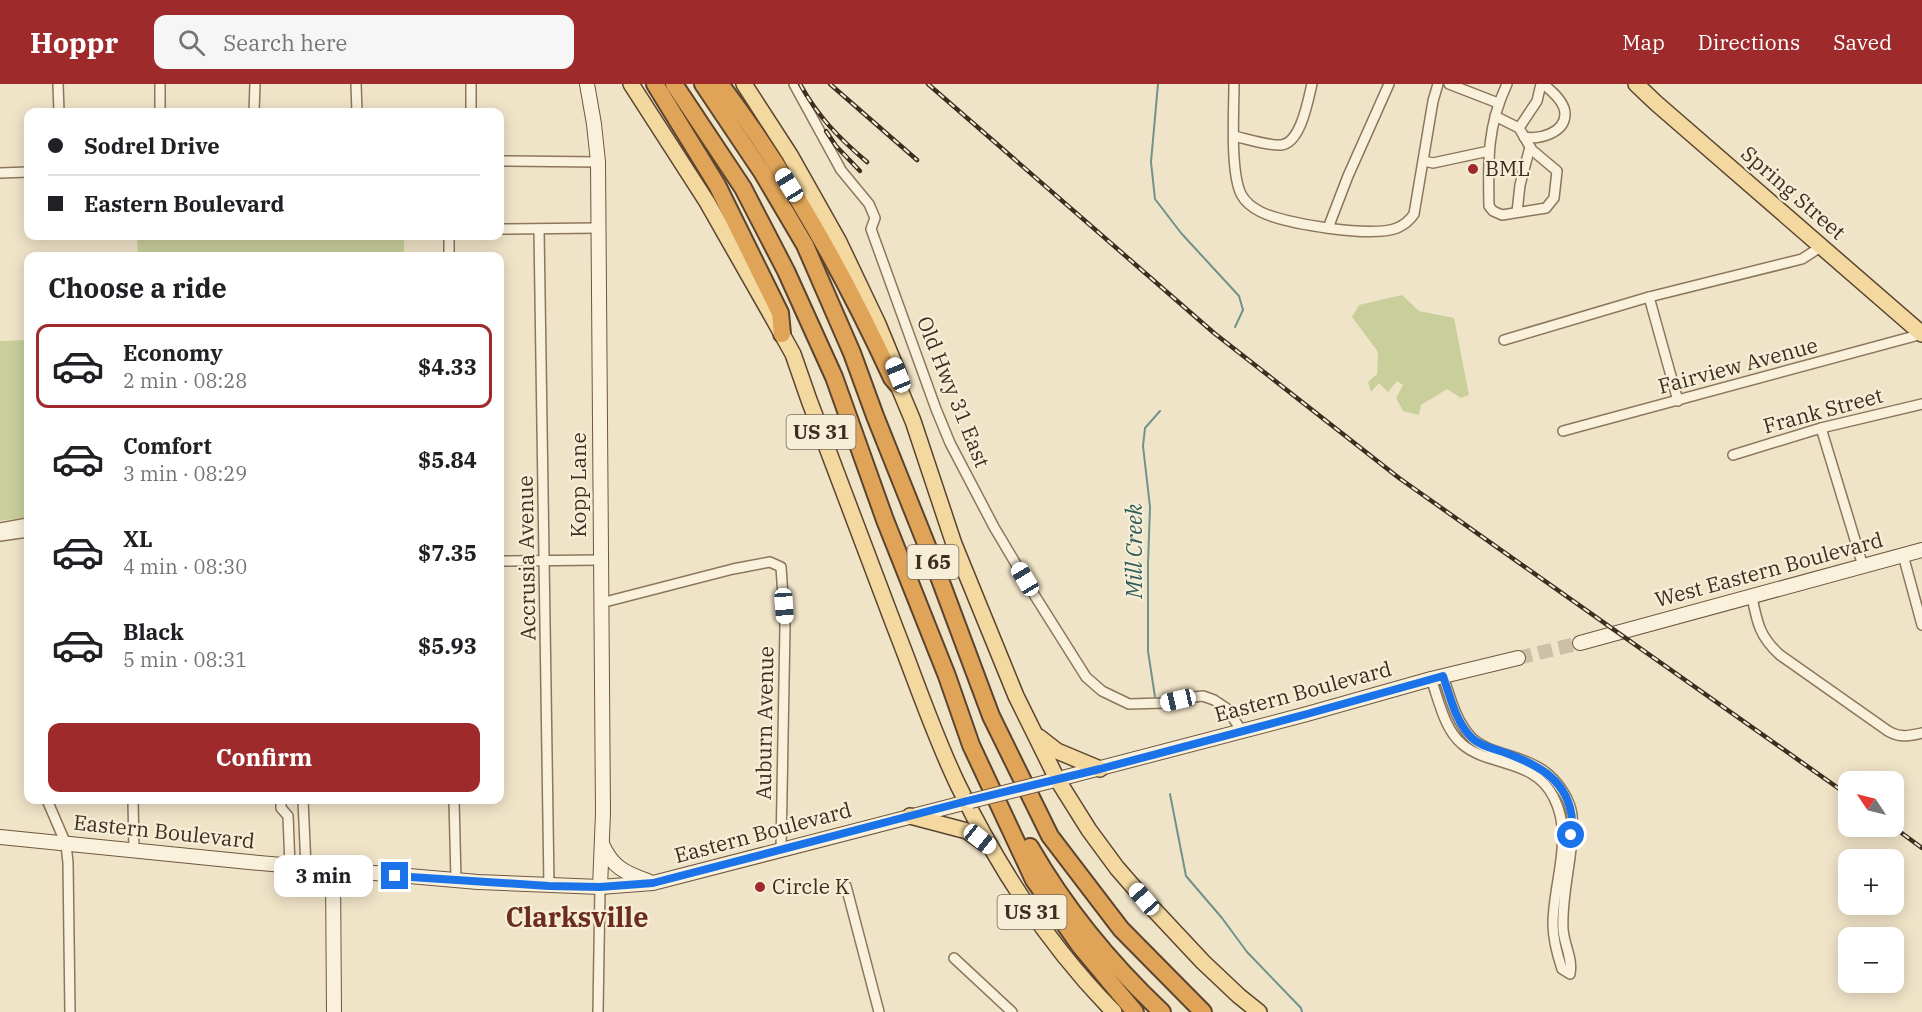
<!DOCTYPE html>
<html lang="en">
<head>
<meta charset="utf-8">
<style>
  :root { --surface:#fff; --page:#f6f6f6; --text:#202124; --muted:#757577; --line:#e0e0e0; --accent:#9e2a2b }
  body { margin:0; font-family:"IBM Plex Serif",serif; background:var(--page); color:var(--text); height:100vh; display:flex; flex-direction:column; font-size:22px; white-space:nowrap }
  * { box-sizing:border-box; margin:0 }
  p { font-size:20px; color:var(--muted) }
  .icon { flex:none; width:33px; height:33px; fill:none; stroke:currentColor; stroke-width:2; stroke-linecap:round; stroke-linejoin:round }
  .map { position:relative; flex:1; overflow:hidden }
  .drawer { position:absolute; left:24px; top:168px; width:480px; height:552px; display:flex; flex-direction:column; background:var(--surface); border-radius:12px; box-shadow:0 3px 15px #0003 }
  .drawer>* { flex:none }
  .top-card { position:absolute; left:24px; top:24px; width:480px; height:132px; border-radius:12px; box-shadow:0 3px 15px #0003; display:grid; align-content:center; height:132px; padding:0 24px; background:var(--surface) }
  .needle { width:39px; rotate:305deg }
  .fabs { position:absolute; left:1838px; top:687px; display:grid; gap:12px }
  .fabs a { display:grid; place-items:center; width:66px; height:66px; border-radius:12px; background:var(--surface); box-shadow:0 3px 15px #0003; font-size:30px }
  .end { position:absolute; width:27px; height:27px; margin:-14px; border:8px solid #1a73e8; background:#fff; box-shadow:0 0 0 3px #fff }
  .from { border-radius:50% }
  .bubble { position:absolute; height:42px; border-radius:12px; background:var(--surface); box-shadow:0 3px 15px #0003; font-size:20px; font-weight:800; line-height:42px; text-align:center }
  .car { position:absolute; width:18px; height:36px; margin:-18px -9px; border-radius:8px; box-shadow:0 0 4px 2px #0007; background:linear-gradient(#fff 24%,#345 0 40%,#fff 0 76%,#345 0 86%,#fff 0) }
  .top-card b { display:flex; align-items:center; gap:21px; height:57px; font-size:22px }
  .top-card b+b { border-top:2px solid var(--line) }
  .top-card i { width:15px; height:15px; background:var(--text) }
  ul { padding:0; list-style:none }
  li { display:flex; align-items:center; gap:18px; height:84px; margin:0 12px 9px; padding:0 12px; border:3px solid transparent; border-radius:12px }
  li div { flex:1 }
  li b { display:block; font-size:22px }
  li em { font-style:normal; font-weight:800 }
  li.selected { border-color:var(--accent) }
  li>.icon { width:54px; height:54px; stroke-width:1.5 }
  h2 { padding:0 24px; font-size:27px; line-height:72px }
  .cta { display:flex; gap:12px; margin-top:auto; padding:12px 24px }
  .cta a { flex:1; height:69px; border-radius:12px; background:var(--accent); color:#fff; font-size:24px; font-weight:800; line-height:69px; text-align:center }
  header { display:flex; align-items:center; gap:36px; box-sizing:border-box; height:84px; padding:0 30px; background:var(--accent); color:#fff }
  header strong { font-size:28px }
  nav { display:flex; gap:33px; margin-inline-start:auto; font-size:21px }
  .search { width:420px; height:54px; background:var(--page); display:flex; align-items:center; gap:15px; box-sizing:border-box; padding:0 21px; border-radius:12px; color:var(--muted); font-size:22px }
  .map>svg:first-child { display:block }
  .green { fill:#c9cf9b }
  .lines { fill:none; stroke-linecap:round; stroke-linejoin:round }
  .stream { stroke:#6f938a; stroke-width:2 }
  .secondary-tunnel { stroke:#ccc0a6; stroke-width:14; stroke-dasharray:14 7; stroke-linecap:butt }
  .street-casing { stroke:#8d765c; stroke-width:12 }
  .secondary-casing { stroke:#6f573f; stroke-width:16 }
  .primary-casing { stroke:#5b4430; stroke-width:18 }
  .highway-casing { stroke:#5b4430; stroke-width:20 }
  .street { stroke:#faf1dc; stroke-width:9 }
  .secondary { stroke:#faf1dc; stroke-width:14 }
  .primary { stroke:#f3d9a0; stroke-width:15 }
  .highway { stroke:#e0a458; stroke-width:16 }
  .rail-casing { stroke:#3d2e20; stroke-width:4.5 }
  .rail { stroke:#f7eed8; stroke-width:2; stroke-dasharray:7; stroke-linecap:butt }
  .secondary-bridge-casing { stroke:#6f573f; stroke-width:16; stroke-linecap:butt }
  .secondary-bridge { stroke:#faf1dc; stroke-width:14 }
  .route { stroke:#1a73e8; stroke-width:8 }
  .poi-dot { fill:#9e2a2b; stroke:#f7eed8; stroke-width:2 }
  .labels { text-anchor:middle; stroke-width:4.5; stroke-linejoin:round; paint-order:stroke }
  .shield { fill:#f7eed8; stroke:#756857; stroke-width:1.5 }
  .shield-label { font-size:20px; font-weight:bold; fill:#3d2e20 }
  .poi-label { font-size:21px; fill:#3d2e20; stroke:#f7eed8; text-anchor:start }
  .street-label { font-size:21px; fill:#3d2e20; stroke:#f7eed8 }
  .water-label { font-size:22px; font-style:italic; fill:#2f5d5a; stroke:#f7eed8 }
  .district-label { font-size:27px; font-weight:bold; fill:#6b2e1e; stroke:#f7eed8 }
</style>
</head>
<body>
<header>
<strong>Hoppr</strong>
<div class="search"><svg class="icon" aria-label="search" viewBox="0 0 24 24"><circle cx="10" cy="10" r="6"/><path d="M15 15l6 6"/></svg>Search here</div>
<nav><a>Map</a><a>Directions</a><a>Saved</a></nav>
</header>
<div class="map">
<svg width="1922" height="928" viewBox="0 0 1922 928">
  <rect width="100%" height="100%" fill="#f0e4c8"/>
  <g class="green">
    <path d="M137 152H404V172H138Z"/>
    <path d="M1402 211 1419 227 1454 234 1469 311 1461 314 1447 305 1421 321 1419 331 1403 327 1396 314 1403 301 1397 297 1388 308 1379 299 1371 308 1368 298 1377 290 1378 268 1352 233 1359 221Z"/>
    <path d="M28 256V433L0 437V257Z"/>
  </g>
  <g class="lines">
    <g class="stream">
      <path d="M1158 0 1151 78 1155 115 1181 149 1239 212 1243 226 1235 243"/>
      <path d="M1155 613 1148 567V480L1150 423 1143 362 1145 344 1160 327"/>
      <path d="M1170 710 1186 792 1222 834 1247 868 1301 924 1302 928"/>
    </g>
    <path class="secondary-tunnel" d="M1518 574 1580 559"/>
    <g class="street-casing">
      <g id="street">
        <path d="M58 0 59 28"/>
        <path d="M160 0V28"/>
        <path d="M356 0 357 28"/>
        <path d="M471 0V28"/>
        <path d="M794 0 841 86 869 120 875 134 871 145 936 325 950 359 994 443 1035 512 1086 593 1102 607 1129 620 1163 619 1193 613 1203 612 1214 616 1226 624 1242 647"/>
        <path d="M1234 0C1234 27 1230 87 1241 110 1245 118 1253 124 1261 128 1286 140 1371 154 1397 144 1404 141 1410 136 1414 130L1433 17 1438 0"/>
        <path d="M1449 0 1498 19"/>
        <path d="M254 28 255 0"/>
        <path d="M1495 32 1519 44 1532 66 1557 87 1554 114 1546 124 1502 131 1493 127 1489 122C1488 77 1487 42 1507 0"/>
        <path d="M1519 44 1537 17 1541 0"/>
        <path d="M1234 52C1247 55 1269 62 1281 61 1301 59 1308 16 1312 0"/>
        <path d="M1524 53C1539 56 1565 49 1565 30 1565 18 1552 7 1543 0"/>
        <path d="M500 77 598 78"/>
        <path d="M1424 77 1433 79 1489 67"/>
        <path d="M0 89 28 88"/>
        <path d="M1517 128 1520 101 1530 63"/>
        <path d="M1328 144 1348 92 1389 0"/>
        <path d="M500 145 598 144"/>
        <path d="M539 145 549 802"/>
        <path d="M449 172V152"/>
        <path d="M1649 213 1678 317"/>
        <path d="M1504 256 1649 213 1802 175 1822 162"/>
        <path d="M1821 344 1863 482"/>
        <path d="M1563 347 1922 250"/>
        <path d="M1733 371 1821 344 1922 320"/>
        <path d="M0 444 28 439"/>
        <path d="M0 452 28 448"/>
        <path d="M1903 471 1922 541"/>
        <path d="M500 477 600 476"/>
        <path d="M1752 513C1757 539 1760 553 1780 571L1888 647C1900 654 1908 652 1922 649"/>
        <path d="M601 519 733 485 770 478 781 483 785 542 781 766"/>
        <path d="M1431 595C1439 616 1444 645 1462 660 1488 683 1535 674 1554 714 1574 753 1553 799 1553 840 1553 856 1557 870 1562 885L1570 890C1573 874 1564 861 1563 845 1561 808 1575 768 1572 731 1570 716 1560 701 1549 691 1527 671 1489 671 1472 654 1456 638 1450 613 1443 592"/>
        <path d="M47 716 66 760 68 779 70 928"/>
        <path d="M133 716 134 766"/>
        <path d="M281 716V724L288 732 290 782"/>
        <path d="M303 716 306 783"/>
        <path d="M454 716 456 796"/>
        <path d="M846 802 879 928"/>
        <path d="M954 874 1012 928"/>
        <path d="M598 928 600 803"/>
      </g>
    </g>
    <g class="secondary-casing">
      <g id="secondary">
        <path d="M587 0 594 40 598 78 603 729 600 803"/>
        <path d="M1580 559 1922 466"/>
        <path d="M1047 698 1307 630 1431 595 1518 574"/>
        <path d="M0 753 249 778 478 798 600 803 653 799 971 717"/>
        <path d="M602 760C612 783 625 789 648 797"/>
        <path d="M333 786 334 928"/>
      </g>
    </g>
    <g class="primary-casing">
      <g id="primary">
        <path d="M631 0 707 118 773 234 793 270 809 316C837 391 866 466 894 541 915 594 933 649 958 701 998 783 1049 862 1114 928"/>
        <path d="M744 0 790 71 839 158 878 240 899 291 898 301 913 337 954 460 1016 612 1057 695 1089 746 1117 784 1144 815 1203 878 1239 912 1259 928"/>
        <path d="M1636 0 1656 19 1922 250"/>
        <path d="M1039 653 1057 667 1100 685"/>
        <path d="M910 732 967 747 985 760"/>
      </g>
    </g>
    <g class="highway-casing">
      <g id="highway">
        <path d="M655 0 717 101 780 229 782 250"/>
        <path d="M674 0 743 104 786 187 834 293 885 436 947 592 971 661 1034 796 1080 862 1135 928"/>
        <path d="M703 0 762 88 805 161 852 269 875 332 935 482 991 632 1050 752 1121 845 1203 928"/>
        <path d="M720 0C789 91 844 190 892 294L898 301"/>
        <path d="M1030 763C1065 824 1111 880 1162 928"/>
      </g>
    </g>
    <use href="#street" class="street"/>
    <use href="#secondary" class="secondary"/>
    <use href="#primary" class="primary"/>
    <use href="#highway" class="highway"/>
    <g class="rail-casing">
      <g id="rail">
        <path d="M800 0C818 33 839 54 867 78"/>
        <path d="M830 0 917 76"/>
        <path d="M928 0 1214 249 1399 394 1848 711"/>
        <path d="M826 47 836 62 860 87"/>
        <path d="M1892 742 1922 764"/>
      </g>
    </g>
    <use href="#rail" class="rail"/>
    <g class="secondary-bridge-casing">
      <path id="secondary-bridge" d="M971 717 1047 698"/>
    </g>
    <use href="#secondary-bridge" class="secondary-bridge"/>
  </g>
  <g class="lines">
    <path class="route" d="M395 792 549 802 600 803 653 799 967 717 1100 685 1307 630 1443 592C1450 612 1456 639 1472 654 1480 662 1495 665 1506 669 1535 680 1564 693 1571 728 1573 735 1571 743 1571 751"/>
  </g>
  <g class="poi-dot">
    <circle cx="1473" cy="85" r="6"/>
    <circle cx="760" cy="803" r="6"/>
  </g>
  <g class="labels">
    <g class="shield">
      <rect x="786.5" y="331" width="69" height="34" rx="4.5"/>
      <rect x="907.5" y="461" width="51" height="34" rx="4.5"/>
      <rect x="997.5" y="811" width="69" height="34" rx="4.5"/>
    </g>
    <g class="shield-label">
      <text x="821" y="355">US 31</text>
      <text x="933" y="485">I 65</text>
      <text x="1032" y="835">US 31</text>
    </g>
    <g class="poi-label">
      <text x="1485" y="92">BML</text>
      <text x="772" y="810">Circle K</text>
    </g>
    <g class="street-label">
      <text transform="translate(1793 109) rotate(41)" y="7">Spring Street</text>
      <text transform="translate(1738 282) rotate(-15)" y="7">Fairview Avenue</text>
      <text transform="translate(953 308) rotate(68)" y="7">Old Hwy 31 East</text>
      <text transform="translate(1823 327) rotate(-15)" y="7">Frank Street</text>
      <text transform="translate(579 401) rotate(-90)" y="7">Kopp Lane</text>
      <text transform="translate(527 474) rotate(-91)" y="7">Accrusia Avenue</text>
      <text transform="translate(1769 486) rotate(-15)" y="7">West Eastern Boulevard</text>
      <text transform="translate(1303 608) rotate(-15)" y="7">Eastern Boulevard</text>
      <text transform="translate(765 639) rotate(-89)" y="7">Auburn Avenue</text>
      <text transform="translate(164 748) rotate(6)" y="7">Eastern Boulevard</text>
      <text transform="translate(763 749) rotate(-15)" y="7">Eastern Boulevard</text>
    </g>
    <g class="water-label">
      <text transform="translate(1134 467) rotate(-90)" y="8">Mill Creek</text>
    </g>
    <g class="district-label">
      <text x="577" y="843">Clarksville</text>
    </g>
  </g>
</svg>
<div class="fabs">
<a><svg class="needle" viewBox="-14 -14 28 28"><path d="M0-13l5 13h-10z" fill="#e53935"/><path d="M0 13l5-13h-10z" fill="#757577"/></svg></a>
<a>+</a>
<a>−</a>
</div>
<i class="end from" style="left:1571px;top:751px"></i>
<i class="end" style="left:395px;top:792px"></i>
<div class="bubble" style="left:274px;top:771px;width:99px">3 min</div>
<i class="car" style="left:789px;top:101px;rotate:328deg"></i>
<i class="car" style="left:898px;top:291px;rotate:338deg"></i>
<i class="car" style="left:1025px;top:495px;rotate:329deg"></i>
<i class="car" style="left:784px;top:522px;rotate:176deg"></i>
<i class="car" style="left:1178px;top:616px;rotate:257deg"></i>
<i class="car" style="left:980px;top:755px;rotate:129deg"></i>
<i class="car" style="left:1144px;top:815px;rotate:319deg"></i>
<div class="top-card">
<b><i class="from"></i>Sodrel Drive</b>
<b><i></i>Eastern Boulevard</b>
</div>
<section class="drawer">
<h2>Choose a ride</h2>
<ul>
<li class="selected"><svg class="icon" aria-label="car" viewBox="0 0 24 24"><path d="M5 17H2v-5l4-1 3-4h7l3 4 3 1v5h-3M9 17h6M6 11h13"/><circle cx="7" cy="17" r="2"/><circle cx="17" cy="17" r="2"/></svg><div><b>Economy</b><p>2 min · 08:28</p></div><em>$4.33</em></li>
<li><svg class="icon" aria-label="car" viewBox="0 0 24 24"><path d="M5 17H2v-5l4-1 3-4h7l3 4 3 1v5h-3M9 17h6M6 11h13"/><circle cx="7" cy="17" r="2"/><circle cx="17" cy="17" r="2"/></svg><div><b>Comfort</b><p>3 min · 08:29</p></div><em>$5.84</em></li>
<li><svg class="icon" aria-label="car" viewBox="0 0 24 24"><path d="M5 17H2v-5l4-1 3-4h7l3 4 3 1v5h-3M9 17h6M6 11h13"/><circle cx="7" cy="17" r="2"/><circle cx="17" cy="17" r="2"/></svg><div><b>XL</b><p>4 min · 08:30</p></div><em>$7.35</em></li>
<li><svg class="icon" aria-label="car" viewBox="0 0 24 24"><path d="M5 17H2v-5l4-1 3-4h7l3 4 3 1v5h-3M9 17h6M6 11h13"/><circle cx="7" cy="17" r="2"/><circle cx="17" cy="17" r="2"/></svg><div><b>Black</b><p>5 min · 08:31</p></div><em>$5.93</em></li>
</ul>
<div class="cta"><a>Confirm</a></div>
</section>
</div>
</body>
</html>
